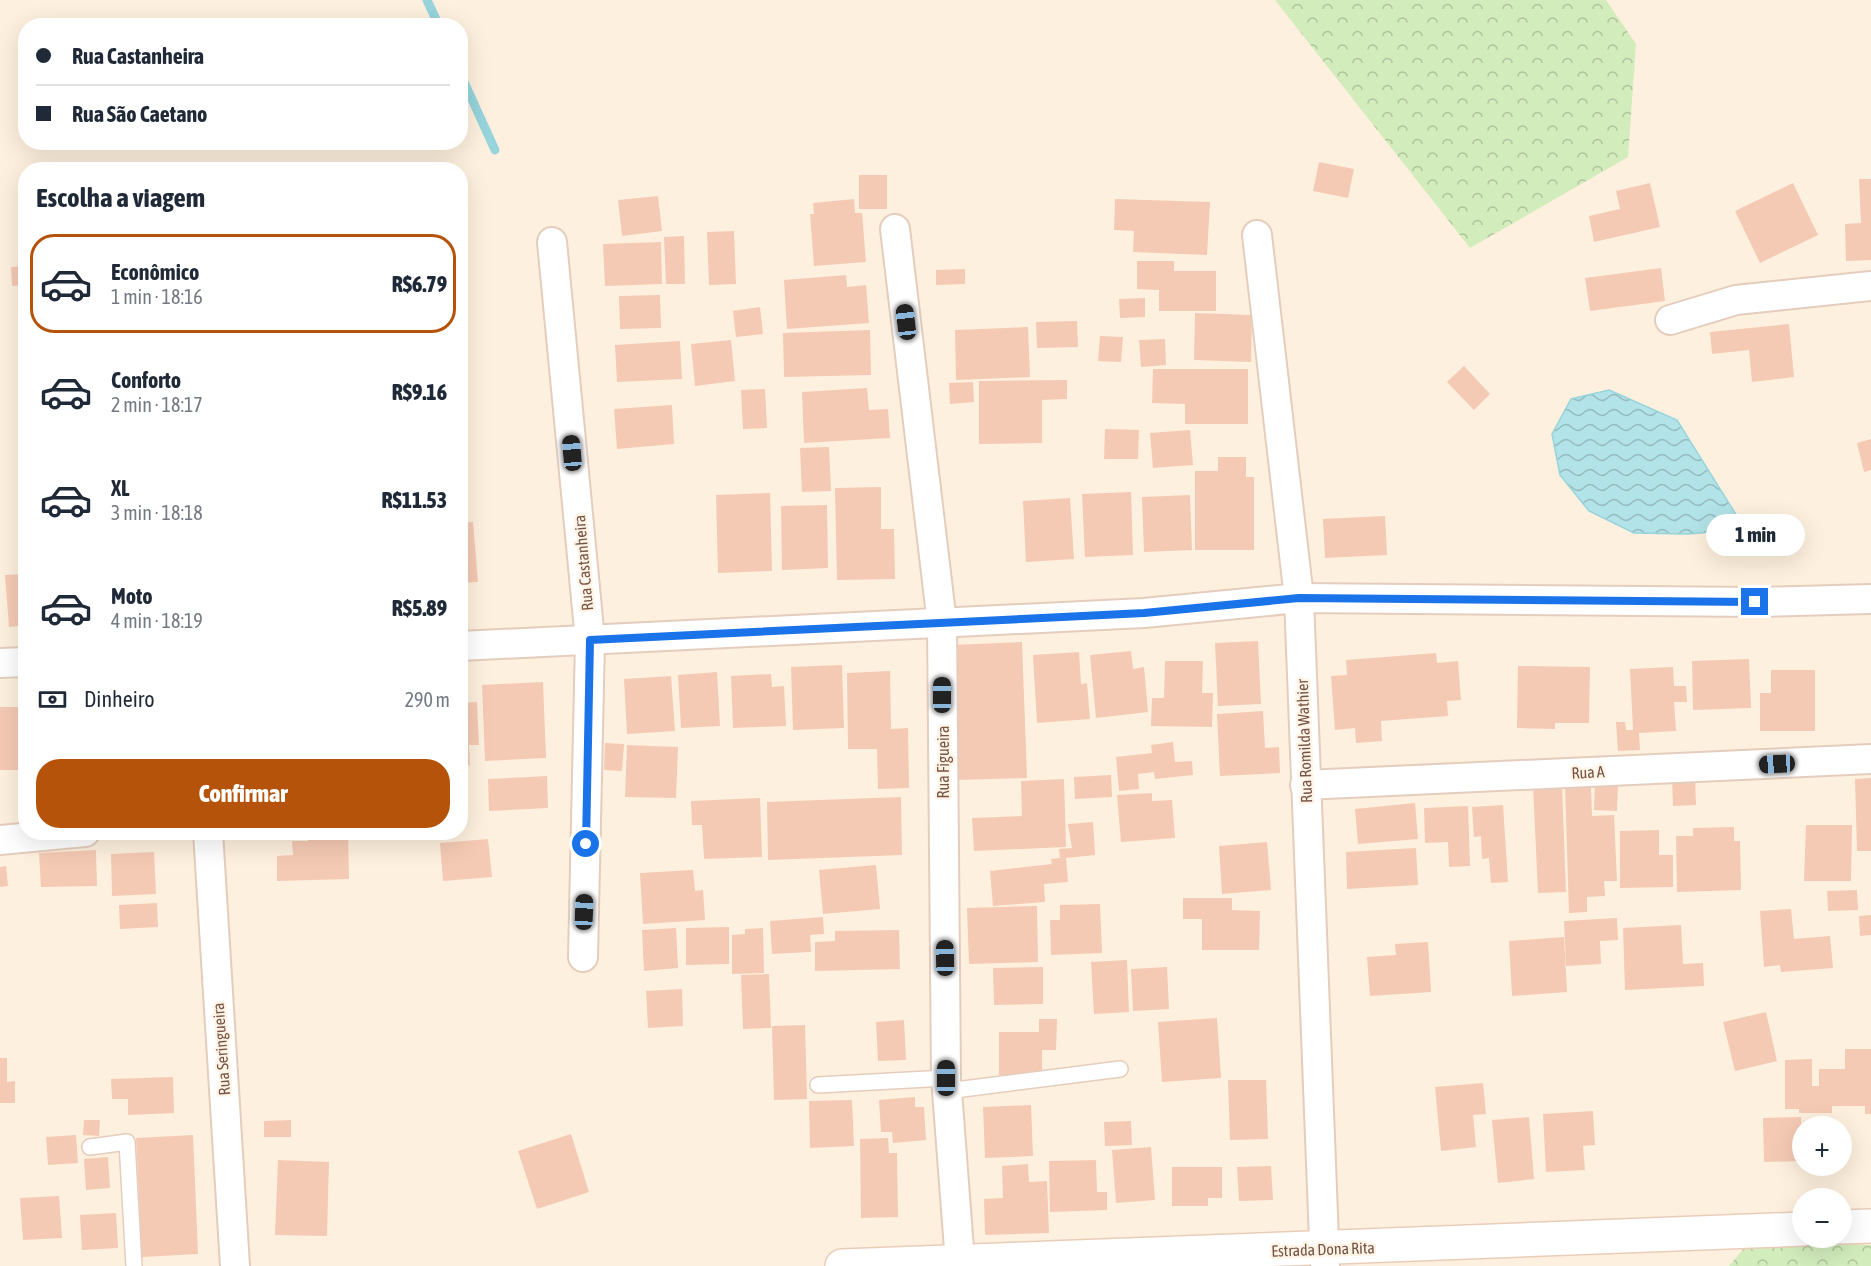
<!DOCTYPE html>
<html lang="pt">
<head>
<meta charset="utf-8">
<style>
  :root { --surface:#fff; --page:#f6f6f7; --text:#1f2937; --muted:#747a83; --line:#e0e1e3; --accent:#b45309 }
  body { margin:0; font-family:"Asap Condensed",sans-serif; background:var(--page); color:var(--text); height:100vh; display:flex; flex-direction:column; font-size:22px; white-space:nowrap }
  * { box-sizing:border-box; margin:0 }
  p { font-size:20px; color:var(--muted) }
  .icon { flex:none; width:33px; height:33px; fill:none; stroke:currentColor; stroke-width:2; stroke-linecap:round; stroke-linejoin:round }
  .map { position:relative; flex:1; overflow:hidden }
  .sheet { position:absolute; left:18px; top:162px; width:450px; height:678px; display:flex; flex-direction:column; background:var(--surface); border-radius:24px; box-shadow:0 6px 24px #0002 }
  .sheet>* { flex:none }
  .banner { position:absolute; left:18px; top:18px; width:450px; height:132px; border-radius:24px; box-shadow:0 6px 24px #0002; display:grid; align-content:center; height:132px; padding:0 18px; background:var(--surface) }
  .tools { position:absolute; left:1792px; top:1116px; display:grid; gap:12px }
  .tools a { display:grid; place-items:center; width:60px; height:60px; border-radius:50%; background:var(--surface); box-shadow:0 6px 24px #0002; font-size:30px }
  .end { position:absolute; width:27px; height:27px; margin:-14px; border:8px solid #1a73e8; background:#fff; box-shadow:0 0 0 3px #fff }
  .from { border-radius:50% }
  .bubble { position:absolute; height:42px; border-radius:21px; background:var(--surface); box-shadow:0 6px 24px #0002; font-size:20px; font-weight:800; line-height:42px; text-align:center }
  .car { position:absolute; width:18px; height:36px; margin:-18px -9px; border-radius:8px; box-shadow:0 0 4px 2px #0007; background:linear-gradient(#222 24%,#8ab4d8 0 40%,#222 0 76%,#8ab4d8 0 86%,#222 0) }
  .banner b { display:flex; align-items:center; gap:21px; height:57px; font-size:22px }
  .banner b+b { border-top:2px solid var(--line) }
  .banner i { width:15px; height:15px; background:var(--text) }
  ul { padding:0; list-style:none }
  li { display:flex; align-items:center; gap:18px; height:99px; margin:0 12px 9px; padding:0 6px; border:3px solid transparent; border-radius:24px }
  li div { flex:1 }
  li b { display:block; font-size:22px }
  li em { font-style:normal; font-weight:800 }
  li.active { border-color:var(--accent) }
  li>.icon { width:54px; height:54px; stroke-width:1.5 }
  h2 { padding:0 18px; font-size:27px; line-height:72px }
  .pay { display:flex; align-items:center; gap:15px; height:66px; padding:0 18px; font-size:22px }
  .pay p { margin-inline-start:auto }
  .primary-button { display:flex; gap:12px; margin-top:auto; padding:12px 18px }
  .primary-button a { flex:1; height:69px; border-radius:24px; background:var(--accent); color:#fff; font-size:24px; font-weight:800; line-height:69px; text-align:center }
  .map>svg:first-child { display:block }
  .forest { fill:url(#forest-crowns) }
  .water { fill:url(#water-waves); stroke:#97d4db; stroke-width:1.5 }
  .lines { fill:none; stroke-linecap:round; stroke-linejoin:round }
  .stream { stroke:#97d4db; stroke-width:9 }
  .building { fill:#f5cab4 }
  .lane-casing { stroke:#e4cdbd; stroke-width:18 }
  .street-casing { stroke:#e4cdbd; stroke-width:32 }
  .secondary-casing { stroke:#eacdb9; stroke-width:36 }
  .lane { stroke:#fff; stroke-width:15 }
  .street { stroke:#fff; stroke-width:28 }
  .secondary { stroke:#fff; stroke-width:33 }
  .route { stroke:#1a73e8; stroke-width:8 }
  .labels { text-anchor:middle; stroke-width:5; stroke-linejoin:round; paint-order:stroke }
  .street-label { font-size:16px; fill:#755345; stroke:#fff4e6 }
</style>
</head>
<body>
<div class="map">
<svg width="1871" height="1266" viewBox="0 0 1871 1266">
  <defs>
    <pattern id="forest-crowns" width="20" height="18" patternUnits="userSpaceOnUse" patternTransform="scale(1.5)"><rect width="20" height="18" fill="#d2ecbc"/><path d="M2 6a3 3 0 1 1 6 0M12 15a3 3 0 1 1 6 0" fill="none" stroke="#afc29b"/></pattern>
    <pattern id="water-waves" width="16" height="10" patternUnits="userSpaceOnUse" patternTransform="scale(1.5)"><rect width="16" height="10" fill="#b2e3e8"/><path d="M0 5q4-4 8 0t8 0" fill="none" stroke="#95bbbe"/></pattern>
  </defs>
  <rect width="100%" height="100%" fill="#fef0de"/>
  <g class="forest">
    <path d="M1275 0H1606L1636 44 1628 157 1470 248Z"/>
    <path d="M1752 1239 1871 1245V1266H1729Z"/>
  </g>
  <path class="water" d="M1609 390 1677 420 1745 529 1688 534 1634 533 1589 511 1560 475 1552 434 1571 399Z"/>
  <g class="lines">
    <g class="stream">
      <path d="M427 0 439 26"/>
      <path d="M460 73 495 150"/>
    </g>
  </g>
  <g class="building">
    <path d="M1319 162 1354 169 1348 198 1313 191Z"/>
    <rect x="859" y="175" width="28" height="34"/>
    <path d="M1859 179H1871V260L1846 261 1845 224 1861 223Z"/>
    <path d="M1650 183 1660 227 1594 242 1589 216 1620 209 1616 191Z"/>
    <path d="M1793 183 1818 235 1760 263 1735 211Z"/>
    <path d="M658 196 662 231 622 236 618 200Z"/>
    <path d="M854 199 855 213H862L866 262 814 266 810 214H814L813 203Z"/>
    <path d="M1115 199 1210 202 1207 255 1133 252 1134 231 1114 230Z"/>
    <path d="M734 231 736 284 709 285 707 232Z"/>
    <path d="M684 236 685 284H666L664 237Z"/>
    <path d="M661 242 662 284 605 286 603 244Z"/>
    <path d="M1137 261H1174V271H1216V311H1159V290L1137 289Z"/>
    <path d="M26 266V285L12 286 11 267Z"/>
    <path d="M1661 268 1665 301 1590 311 1585 278Z"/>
    <path d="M965 269V284L936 285V270Z"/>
    <path d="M846 275 847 287 866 285 869 323 787 329 784 280Z"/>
    <path d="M660 295 661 328 620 329 619 296Z"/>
    <path d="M1145 298V317L1120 318 1119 299Z"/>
    <path d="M760 307 763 334 736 337 733 311Z"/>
    <path d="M1195 313 1252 315 1251 362 1194 360Z"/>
    <path d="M26 314V327L20 328 18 316Z"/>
    <path d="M1077 321 1078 347 1037 348 1036 322Z"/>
    <path d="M1789 324 1794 377 1752 382 1749 350 1712 354 1710 332Z"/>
    <path d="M1028 327 1030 377 956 380 955 330Z"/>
    <path d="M870 330 871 375 784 377 783 333Z"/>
    <path d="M1100 336 1123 337 1121 362 1098 361Z"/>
    <path d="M1165 339 1166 365 1141 367 1139 340Z"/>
    <path d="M731 340 735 381 695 386 691 344Z"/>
    <path d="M680 341 682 379 617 382 615 345Z"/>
    <path d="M1464 366 1490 394 1474 410 1447 382Z"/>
    <path d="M1153 369H1248V424H1185V404L1152 403Z"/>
    <path d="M1067 380V399L1042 400V443L979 444V381Z"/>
    <path d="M973 382 974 402 950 404 949 383Z"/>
    <path d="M867 388 869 410 888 409 890 438 804 443 802 392Z"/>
    <path d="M765 389 767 428 743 429 741 390Z"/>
    <path d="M672 405 674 444 617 449 614 409Z"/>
    <path d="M1105 429 1139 430 1138 459H1104Z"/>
    <path d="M1190 430 1193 465 1153 468 1150 433Z"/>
    <path d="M1871 439V470L1864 472 1857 443Z"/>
    <path d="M829 447 831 491 802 492 800 448Z"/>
    <path d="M1218 457H1246V477H1254V550H1195V471H1218Z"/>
    <path d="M881 487V529H894L895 579 837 580 835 488Z"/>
    <path d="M1131 492 1133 555 1085 557 1082 494Z"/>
    <path d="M770 493 772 571 718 573 716 495Z"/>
    <path d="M1190 495 1192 550 1144 552 1142 497Z"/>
    <path d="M1070 498 1074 559 1026 562 1023 501Z"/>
    <path d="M827 505 828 568 782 570 781 506Z"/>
    <path d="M1385 516 1387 555 1325 558 1323 519Z"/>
    <path d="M473 522 478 582 460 583V523Z"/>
    <path d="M26 574V625L9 627 5 575Z"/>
    <path d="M1258 641 1261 704 1218 706 1215 643Z"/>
    <path d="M1022 642 1027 778 956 780 952 645Z"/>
    <path d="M1131 651 1133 669 1144 667 1148 712 1096 718 1090 655Z"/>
    <path d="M1079 652 1081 684 1087 683 1090 719 1037 723 1033 655Z"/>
    <path d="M1436 653 1437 663 1458 661 1461 700 1447 701 1448 716 1381 721 1382 741 1356 743 1355 728 1335 730 1331 676 1347 675 1346 660Z"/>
    <path d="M1749 659 1751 708 1693 710 1692 661Z"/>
    <path d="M1165 661H1203L1202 693H1213L1212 727 1151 726 1152 698H1164Z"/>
    <path d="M842 665 844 728 793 730 791 667Z"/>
    <path d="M1518 666 1590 667 1589 723H1555V729L1517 728Z"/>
    <path d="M1673 667 1674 686H1686L1687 702H1674L1676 731 1639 733 1640 750 1618 751 1616 722H1625L1626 730H1633L1630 669Z"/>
    <path d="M1771 670H1815V731H1760V693H1771Z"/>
    <path d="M890 671 891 729 908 728 909 788 878 789 877 749H848L847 673Z"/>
    <path d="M717 672 720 726 681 728 678 675Z"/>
    <path d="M771 674 772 687 784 686 786 726 733 728 731 676Z"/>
    <path d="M671 676 675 731 627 734 624 679Z"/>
    <path d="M543 682 546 758 485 761 482 685Z"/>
    <path d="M477 702 479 745H469L470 765 460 766V703Z"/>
    <path d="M0 707H26V762H21L22 770H0Z"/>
    <path d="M1263 711 1265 748 1279 747 1280 773 1220 776 1217 714Z"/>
    <path d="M1173 742 1175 762 1192 761 1193 775 1155 779 1154 772 1138 774 1139 789 1119 791 1116 757 1152 753 1151 745Z"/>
    <path d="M605 743 624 744 622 771 604 770Z"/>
    <path d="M627 745 678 747 676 798 625 797Z"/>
    <path d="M1111 775 1112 797 1075 799 1074 777Z"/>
    <path d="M547 776 548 808 489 811 488 779Z"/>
    <path d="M1695 776 1696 805 1673 806 1672 777Z"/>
    <path d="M1871 778V851H1857L1855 779Z"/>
    <path d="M1064 779 1066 847 974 851 972 818 1022 816 1021 781Z"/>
    <path d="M1595 782 1618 783 1617 811 1594 810Z"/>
    <path d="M1562 785 1566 892 1538 893 1533 786Z"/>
    <path d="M1591 786 1592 816 1614 815 1617 881H1604L1605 896 1587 897V912L1569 913 1565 787Z"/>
    <path d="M1152 793V801L1172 800 1175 838 1121 842 1117 795Z"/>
    <path d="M901 797 902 855 768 860 767 802Z"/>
    <path d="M760 798 762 857 704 859 702 825H692L691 801Z"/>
    <path d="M1415 803 1418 839 1358 844 1355 809Z"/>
    <path d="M1503 805 1508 882 1491 883 1489 858 1482 859 1481 836 1474 837 1472 807Z"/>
    <path d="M1468 806 1470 866 1449 867 1448 842 1425 843 1424 808Z"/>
    <path d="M1093 822 1095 855 1066 858 1068 882 1044 884 1045 902 993 906 990 871 1052 864 1051 859 1060 858 1059 849 1072 848 1068 824Z"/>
    <path d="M1806 825H1852L1851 881H1804Z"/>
    <path d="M1734 827V841H1740L1741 890 1677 892 1676 836H1693V828Z"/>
    <path d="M1659 830V855H1673V887L1620 888V831Z"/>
    <path d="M307 832H348L349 879 277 881V856L293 855 292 841H308Z"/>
    <path d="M488 839 492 877 443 881 440 843Z"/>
    <path d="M1267 842 1271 890 1222 894 1219 846Z"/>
    <path d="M1416 848 1418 885 1347 889 1346 852Z"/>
    <path d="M96 850 97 886 41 887 39 853Z"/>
    <path d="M154 852 156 894 112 896 111 854Z"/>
    <path d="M876 865 880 909 823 914 819 870Z"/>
    <path d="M6 866 8 886 0 887V867Z"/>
    <path d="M693 870 695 891 703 890 705 920 643 924 640 873Z"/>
    <path d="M1857 890 1858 910 1828 911 1827 891Z"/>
    <path d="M1183 898H1232V910L1260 911 1259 950H1202V919H1183Z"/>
    <path d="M157 903 158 927 120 929 119 905Z"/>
    <path d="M1100 904 1102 953 1051 955 1050 920H1060V905Z"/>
    <path d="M1037 906 1038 962 969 964 967 908Z"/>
    <path d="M1791 909 1794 939 1830 936 1833 968 1781 972 1780 965 1764 967 1760 911Z"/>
    <path d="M1871 915V935L1860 936 1859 916Z"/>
    <path d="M823 917 824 934 810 935 811 952 772 954 770 921Z"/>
    <path d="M1617 918 1618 940 1600 941 1601 964 1566 966 1564 921Z"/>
    <path d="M1681 925 1683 964 1703 963 1704 986 1625 990 1623 928Z"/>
    <path d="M729 927V964L686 965V928Z"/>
    <path d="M676 928 678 968 644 971 642 930Z"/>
    <path d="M763 928 764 973 732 974V935L745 934V929Z"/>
    <path d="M899 930 900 969 815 971V942L835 941V931Z"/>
    <path d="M1564 937 1567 992 1512 996 1509 941Z"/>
    <path d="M1428 942 1431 992 1370 996 1367 957 1396 955 1395 944Z"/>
    <path d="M1127 960 1129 1012 1094 1014 1091 962Z"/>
    <path d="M1043 967V1004L994 1005 993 968Z"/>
    <path d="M1167 967 1169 1009 1133 1011 1131 969Z"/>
    <path d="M769 974 771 1028 743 1029 741 975Z"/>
    <path d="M682 989 683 1026 648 1028 646 991Z"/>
    <path d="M1766 1012 1777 1061 1735 1071 1723 1022Z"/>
    <path d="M1217 1018 1221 1078 1162 1082 1158 1022Z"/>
    <path d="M1039 1019H1057L1056 1050H1042V1075H999V1032H1039Z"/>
    <path d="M904 1020 906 1060 878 1061 876 1022Z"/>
    <path d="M805 1025 807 1099 774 1100 772 1026Z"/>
    <path d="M1845 1049H1871V1114H1865V1106H1832V1113H1799V1109H1785V1060L1812 1059V1086H1819V1069H1845Z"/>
    <path d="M0 1058H7V1082L15 1081V1103H0Z"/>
    <path d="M173 1077 174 1113 128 1115V1099H112L111 1079Z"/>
    <path d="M1228 1080H1266L1268 1139 1230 1140Z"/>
    <path d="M1483 1083 1486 1114 1473 1115 1476 1147 1441 1151 1435 1087Z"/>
    <path d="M915 1097V1107H924L926 1140 893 1143 892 1132H881L879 1100Z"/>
    <path d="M852 1100 854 1146 810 1148 809 1101Z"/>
    <path d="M1031 1105 1033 1156 985 1158 983 1107Z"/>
    <path d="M1593 1111 1595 1145 1583 1146 1585 1170 1546 1172 1543 1114Z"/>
    <path d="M1529 1117 1534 1179 1498 1183 1492 1120Z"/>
    <path d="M1801 1117 1802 1161 1764 1162 1763 1118Z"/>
    <path d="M84 1120H100L99 1136 83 1135Z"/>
    <path d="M291 1120V1137H264V1121Z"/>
    <path d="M1131 1121 1132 1145 1105 1146 1104 1122Z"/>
    <path d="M571 1134 589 1192 537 1209 518 1151Z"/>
    <path d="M76 1135 78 1163 48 1165 46 1137Z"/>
    <path d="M193 1135 198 1254 142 1257 136 1138Z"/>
    <path d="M888 1138 889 1153H897L898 1217 861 1218 860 1139Z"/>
    <path d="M1151 1147 1155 1200 1116 1203 1112 1150Z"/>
    <path d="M108 1157 110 1188 86 1190 84 1159Z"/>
    <path d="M278 1160 329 1162 327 1236 275 1235Z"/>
    <path d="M1096 1160 1097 1192H1107V1210L1050 1212 1049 1161Z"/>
    <path d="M1028 1164 1029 1182 1047 1181 1049 1233 985 1235 984 1199 1003 1198 1002 1166Z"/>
    <path d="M1271 1166 1273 1200 1239 1201 1237 1167Z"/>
    <path d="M1172 1167H1222V1198H1208V1206H1172Z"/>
    <path d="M59 1196 62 1238 23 1240 20 1198Z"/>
    <path d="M116 1213 118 1248 82 1250 80 1215Z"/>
  </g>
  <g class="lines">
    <g class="lane-casing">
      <g id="lane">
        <path d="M818 1085 946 1078"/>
        <path d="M947 1091 1120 1069"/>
        <path d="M90 1147 127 1142 134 1266"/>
      </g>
    </g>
    <g class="street-casing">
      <g id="street">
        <path d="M895 229 942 623 946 1078 960 1262"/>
        <path d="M1257 235 1299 598 1325 1266"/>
        <path d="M552 242 590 640 583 957"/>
        <path d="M1670 320 1736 300 1871 286"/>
        <path d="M460 646 1144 613 1299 598 1756 602 1871 599"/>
        <path d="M0 663 26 662"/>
        <path d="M1305 785 1871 759"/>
        <path d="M208 832 235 1266"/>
        <path d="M0 840 85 832"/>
      </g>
    </g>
    <g class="secondary-casing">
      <g id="secondary">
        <path d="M1842 1227 1871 1226"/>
        <path d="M842 1266 1803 1229"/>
      </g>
    </g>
    <use href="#lane" class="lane"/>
    <use href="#street" class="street"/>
    <use href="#secondary" class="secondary"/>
  </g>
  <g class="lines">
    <path class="route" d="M586 844 590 640 1144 613 1299 598 1755 602"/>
  </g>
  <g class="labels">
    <g class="street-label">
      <text transform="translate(583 563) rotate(-95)" y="6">Rua Castanheira</text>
      <text transform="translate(1304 741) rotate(-92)" y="6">Rua Romilda Wathier</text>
      <text transform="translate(943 762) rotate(-90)" y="6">Rua Figueira</text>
      <text transform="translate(1588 772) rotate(-3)" y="6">Rua A</text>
      <text transform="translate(221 1049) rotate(-94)" y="6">Rua Seringueira</text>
      <text transform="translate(1323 1249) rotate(-2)" y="6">Estrada Dona Rita</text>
    </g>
  </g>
</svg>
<div class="tools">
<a>+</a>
<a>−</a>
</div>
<i class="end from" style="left:586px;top:844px"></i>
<i class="end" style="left:1755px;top:602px"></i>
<div class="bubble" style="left:1706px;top:514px;width:99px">1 min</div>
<i class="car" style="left:906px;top:322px;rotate:353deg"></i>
<i class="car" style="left:572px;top:453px;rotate:355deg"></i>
<i class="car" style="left:942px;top:695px;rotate:0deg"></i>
<i class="car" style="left:1777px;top:764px;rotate:267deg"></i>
<i class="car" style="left:584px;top:912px;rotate:2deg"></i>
<i class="car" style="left:945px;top:958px;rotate:359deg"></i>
<i class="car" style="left:946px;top:1078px;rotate:0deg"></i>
<div class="banner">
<b><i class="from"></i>Rua Castanheira</b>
<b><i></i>Rua São Caetano</b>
</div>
<section class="sheet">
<h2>Escolha a viagem</h2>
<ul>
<li class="active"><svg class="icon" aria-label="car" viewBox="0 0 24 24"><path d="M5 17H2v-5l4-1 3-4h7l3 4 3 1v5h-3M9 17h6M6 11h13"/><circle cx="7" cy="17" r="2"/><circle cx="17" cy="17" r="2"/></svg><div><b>Econômico</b><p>1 min · 18:16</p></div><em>R$6.79</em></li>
<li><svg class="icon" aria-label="car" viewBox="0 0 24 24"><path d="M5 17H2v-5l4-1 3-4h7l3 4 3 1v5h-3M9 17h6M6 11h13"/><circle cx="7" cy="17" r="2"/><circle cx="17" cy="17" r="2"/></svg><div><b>Conforto</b><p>2 min · 18:17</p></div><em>R$9.16</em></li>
<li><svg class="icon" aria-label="car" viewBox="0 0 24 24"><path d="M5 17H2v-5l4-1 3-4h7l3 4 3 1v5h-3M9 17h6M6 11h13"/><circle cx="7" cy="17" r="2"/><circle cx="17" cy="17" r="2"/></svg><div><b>XL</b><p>3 min · 18:18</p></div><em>R$11.53</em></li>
<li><svg class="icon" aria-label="car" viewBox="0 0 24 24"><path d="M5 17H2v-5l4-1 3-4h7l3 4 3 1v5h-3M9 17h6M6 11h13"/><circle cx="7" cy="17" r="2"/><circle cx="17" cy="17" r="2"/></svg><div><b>Moto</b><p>4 min · 18:19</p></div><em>R$5.89</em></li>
</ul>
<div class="pay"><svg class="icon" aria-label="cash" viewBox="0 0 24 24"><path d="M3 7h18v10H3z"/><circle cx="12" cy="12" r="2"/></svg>Dinheiro<p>290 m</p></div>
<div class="primary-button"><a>Confirmar</a></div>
</section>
</div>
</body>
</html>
